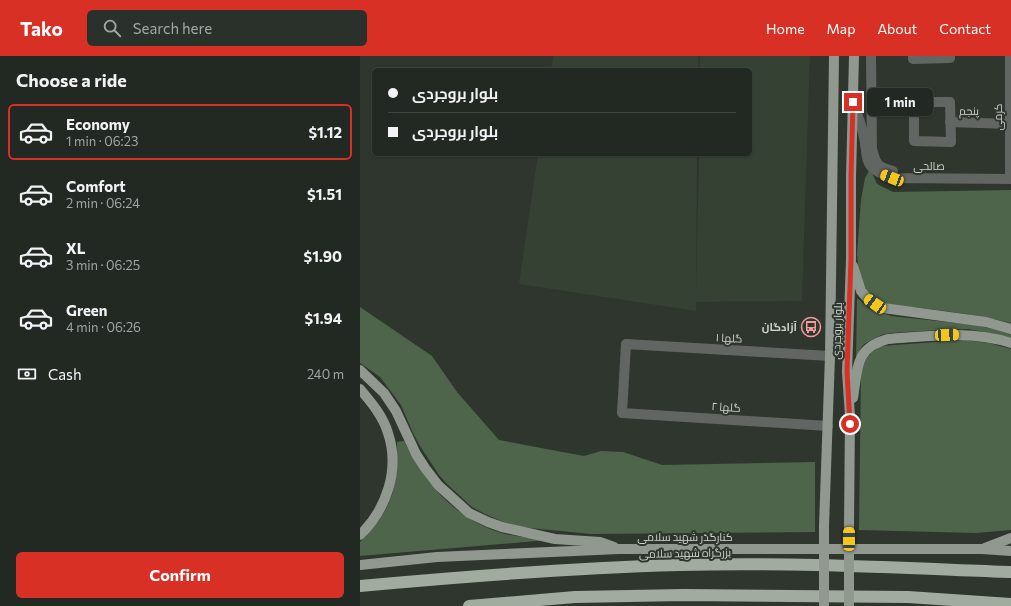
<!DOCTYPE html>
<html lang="en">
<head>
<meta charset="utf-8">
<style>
  :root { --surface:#222822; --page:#2a302a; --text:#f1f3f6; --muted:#a2a6a5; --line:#3f4440; --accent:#d93025 }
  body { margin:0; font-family:Commissioner,Cairo,sans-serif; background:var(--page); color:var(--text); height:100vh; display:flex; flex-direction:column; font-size:15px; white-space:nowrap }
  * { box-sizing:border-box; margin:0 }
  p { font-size:13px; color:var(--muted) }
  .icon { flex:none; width:22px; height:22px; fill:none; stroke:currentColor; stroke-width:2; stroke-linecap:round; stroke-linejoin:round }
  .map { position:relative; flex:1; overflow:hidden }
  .details { display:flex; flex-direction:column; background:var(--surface); width:360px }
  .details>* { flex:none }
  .top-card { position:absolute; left:12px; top:12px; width:380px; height:88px; border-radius:6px; box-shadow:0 1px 3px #0004,0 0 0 1px var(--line); display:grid; align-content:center; height:88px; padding:0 16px; background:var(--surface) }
  .end { position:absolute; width:18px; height:18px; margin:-9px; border:5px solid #d93025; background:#fff; box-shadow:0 0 0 2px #fff }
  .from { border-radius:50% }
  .bubble { position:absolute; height:28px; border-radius:6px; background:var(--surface); box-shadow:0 1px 3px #0004,0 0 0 1px var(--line); font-size:13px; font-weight:700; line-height:28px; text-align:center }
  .car { position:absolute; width:12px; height:24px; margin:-12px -6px; border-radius:5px; box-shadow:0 0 3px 1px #0007; background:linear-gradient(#f5c518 24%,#345 0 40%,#f5c518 0 76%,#345 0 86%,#f5c518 0) }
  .top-card b { display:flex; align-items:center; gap:14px; height:38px; font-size:15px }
  .top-card b+b { border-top:1px solid var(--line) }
  .top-card i { width:10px; height:10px; background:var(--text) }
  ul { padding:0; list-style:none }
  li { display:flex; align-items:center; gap:12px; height:56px; margin:0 8px 6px; padding:0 8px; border:2px solid transparent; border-radius:6px }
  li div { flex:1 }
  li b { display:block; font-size:15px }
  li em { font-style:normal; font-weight:700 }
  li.current { border-color:var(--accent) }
  li>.icon { width:36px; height:36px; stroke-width:1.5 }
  h2 { padding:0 16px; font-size:18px; line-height:48px }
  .pay { display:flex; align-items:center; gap:10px; height:44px; padding:0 16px; font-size:15px }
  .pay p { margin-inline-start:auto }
  .action { display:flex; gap:8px; margin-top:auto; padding:8px 16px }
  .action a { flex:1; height:46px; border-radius:6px; background:var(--accent); color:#fff; font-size:16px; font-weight:700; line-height:46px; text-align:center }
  header { display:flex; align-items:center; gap:24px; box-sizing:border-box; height:56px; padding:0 20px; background:var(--accent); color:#fff }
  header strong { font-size:19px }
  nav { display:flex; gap:22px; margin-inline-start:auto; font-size:14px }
  .search { width:280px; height:36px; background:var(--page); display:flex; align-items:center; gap:10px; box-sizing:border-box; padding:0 14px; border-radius:6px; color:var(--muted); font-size:15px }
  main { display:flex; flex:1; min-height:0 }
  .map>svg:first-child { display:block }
  .built { fill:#344133 }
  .green { fill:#4e654c }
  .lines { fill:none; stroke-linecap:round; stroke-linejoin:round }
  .minor { stroke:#626662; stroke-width:10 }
  .major { stroke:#90988f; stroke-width:10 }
  .highway { stroke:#a1aba0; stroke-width:12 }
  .major-bridge { stroke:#90988f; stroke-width:10 }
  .route { stroke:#d93025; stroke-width:5 }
  .labels { text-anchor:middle; stroke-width:4; stroke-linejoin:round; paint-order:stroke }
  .street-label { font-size:11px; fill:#cfd4ce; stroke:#2e362d }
  .poi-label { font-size:11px; font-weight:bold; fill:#cfd4ce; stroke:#2e362d; text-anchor:end }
</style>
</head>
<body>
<header>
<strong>Tako</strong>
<div class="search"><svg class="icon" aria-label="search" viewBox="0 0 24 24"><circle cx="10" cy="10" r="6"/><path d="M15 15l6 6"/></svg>Search here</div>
<nav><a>Home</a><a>Map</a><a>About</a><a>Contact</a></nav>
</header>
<main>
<section class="details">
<h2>Choose a ride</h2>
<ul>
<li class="current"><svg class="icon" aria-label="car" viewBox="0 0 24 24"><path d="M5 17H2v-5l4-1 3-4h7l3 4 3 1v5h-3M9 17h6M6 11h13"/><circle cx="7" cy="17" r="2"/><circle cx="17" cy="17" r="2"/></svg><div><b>Economy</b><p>1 min · 06:23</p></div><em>$1.12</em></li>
<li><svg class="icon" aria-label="car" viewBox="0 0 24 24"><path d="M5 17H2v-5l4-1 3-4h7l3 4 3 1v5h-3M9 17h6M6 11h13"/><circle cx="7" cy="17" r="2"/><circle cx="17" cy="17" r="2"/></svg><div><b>Comfort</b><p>2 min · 06:24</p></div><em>$1.51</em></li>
<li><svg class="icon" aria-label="car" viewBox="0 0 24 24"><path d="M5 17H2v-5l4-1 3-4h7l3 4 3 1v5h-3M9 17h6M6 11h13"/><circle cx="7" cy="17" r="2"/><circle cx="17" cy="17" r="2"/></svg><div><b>XL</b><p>3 min · 06:25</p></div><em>$1.90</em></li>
<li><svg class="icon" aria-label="car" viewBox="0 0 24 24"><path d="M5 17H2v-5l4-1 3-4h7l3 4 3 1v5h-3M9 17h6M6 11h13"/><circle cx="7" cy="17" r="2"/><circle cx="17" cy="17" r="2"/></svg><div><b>Green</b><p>4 min · 06:26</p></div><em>$1.94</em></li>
</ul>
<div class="pay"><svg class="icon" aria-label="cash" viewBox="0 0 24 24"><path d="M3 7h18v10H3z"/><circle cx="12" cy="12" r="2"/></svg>Cash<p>240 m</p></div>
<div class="action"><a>Confirm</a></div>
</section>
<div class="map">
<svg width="651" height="550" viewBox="0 0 651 550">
  <rect width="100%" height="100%" fill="#2e362d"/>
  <g class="built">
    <path d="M193 0H338V14H191Z"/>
    <path d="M340 0H450L442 245 336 246V255L159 228 178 98H337L336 239 339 98H390V14H340Z"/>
  </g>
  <g class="green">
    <path d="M510 113 517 128 533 136 651 134V267C611 257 570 253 529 249L518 245 508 238 499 219 497 198 501 144 505 122Z"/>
    <path d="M497 242 510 253 531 260 615 269 651 277V282L624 276 608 273 579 274 530 277 521 279 504 288 501 292 496 305Z"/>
    <path d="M0 251 72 300 97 336 139 384 224 400 241 395 263 396 302 409 455 406V476L231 478 159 471 141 465 125 458 112 451 87 428 79 419 60 390 53 377 41 349 20 321 0 307Z"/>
    <path d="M604 284 629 287 651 293V474L616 477 499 474 501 317C506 301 507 299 521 290Z"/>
    <path d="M44 385C65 428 97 465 145 478 159 481 174 482 188 484L0 500V486C33 453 38 432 37 386Z"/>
  </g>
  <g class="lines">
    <g class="minor">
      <path d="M511 0 512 93C516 108 517 111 533 115"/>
      <path d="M553 0V3L590 2V0"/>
      <path d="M554 46H590L591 86 554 85Z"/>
      <path d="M493 47C497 57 501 67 503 77 510 105 500 110 532 122L651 123"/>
      <path d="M590 66 650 68"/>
      <path d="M650 123V0"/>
      <path d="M468 370 262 357 266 288 470 300"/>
    </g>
    <g class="major">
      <path d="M493 210 501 235 507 242 523 252 626 266 651 273"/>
      <path d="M0 314 24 337 36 355 56 398 65 412 78 429 109 457 128 466 142 471 195 483 240 486 254 491"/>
      <path d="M0 333C11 346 23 360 28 377 40 413 27 453 0 479"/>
      <path d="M493 342C498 313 494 292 528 283 571 280 610 274 651 287"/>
      <path d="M464 470 470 300 474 0"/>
      <path d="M489 470 490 360 487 316 491 203V121L494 0"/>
      <path d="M625 492 651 482"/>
      <path d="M0 509 77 501 259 493H622L651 495"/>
    </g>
    <g class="highway">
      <path d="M0 530C107 520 213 512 320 509 431 506 541 512 651 516"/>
      <path d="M109 550 215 541 324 539 548 541 651 548"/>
    </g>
    <g class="major-bridge">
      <path d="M464 550V470"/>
      <path d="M489 550V470"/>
    </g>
  </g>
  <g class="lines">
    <path class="route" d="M490 368 487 316 491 203V121L493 46"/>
  </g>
  <defs>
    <g id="bus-ring" transform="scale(1)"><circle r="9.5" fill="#2e362d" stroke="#f59b9e" stroke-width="1.5"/><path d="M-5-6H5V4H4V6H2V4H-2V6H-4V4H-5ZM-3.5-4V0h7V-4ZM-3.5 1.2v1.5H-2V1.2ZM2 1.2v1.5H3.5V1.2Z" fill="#f59b9e"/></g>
  </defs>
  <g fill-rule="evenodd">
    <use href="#bus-ring" x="451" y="271"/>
  </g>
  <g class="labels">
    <g class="street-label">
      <text transform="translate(609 55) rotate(1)" y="4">پنجم</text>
      <text transform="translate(638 61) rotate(-90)" y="4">کرمی</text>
      <text x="569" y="114">صالحی</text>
      <text transform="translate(477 275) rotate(-88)" y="4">بلوار بروجردی</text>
      <text transform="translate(369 282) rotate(3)" y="4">گلها ۱</text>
      <text transform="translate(366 351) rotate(4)" y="4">گلها ۲</text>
      <text x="325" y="485">کنارگذر شهید سلامی</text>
      <text transform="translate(325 497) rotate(-1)" y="4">بزرگراه شهید سلامی</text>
    </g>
    <g class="poi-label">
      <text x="437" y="275">آزادگان</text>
    </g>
  </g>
</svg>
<i class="end from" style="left:490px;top:368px"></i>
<i class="end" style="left:493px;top:46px"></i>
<div class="bubble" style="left:507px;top:32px;width:66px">1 min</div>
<i class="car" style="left:532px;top:122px;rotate:291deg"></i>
<i class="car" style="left:515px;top:248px;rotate:305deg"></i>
<i class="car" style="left:587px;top:279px;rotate:87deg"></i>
<i class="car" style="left:489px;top:483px;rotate:0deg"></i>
<div class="top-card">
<b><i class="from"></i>بلوار بروجردی</b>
<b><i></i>بلوار بروجردی</b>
</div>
</div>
</main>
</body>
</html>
